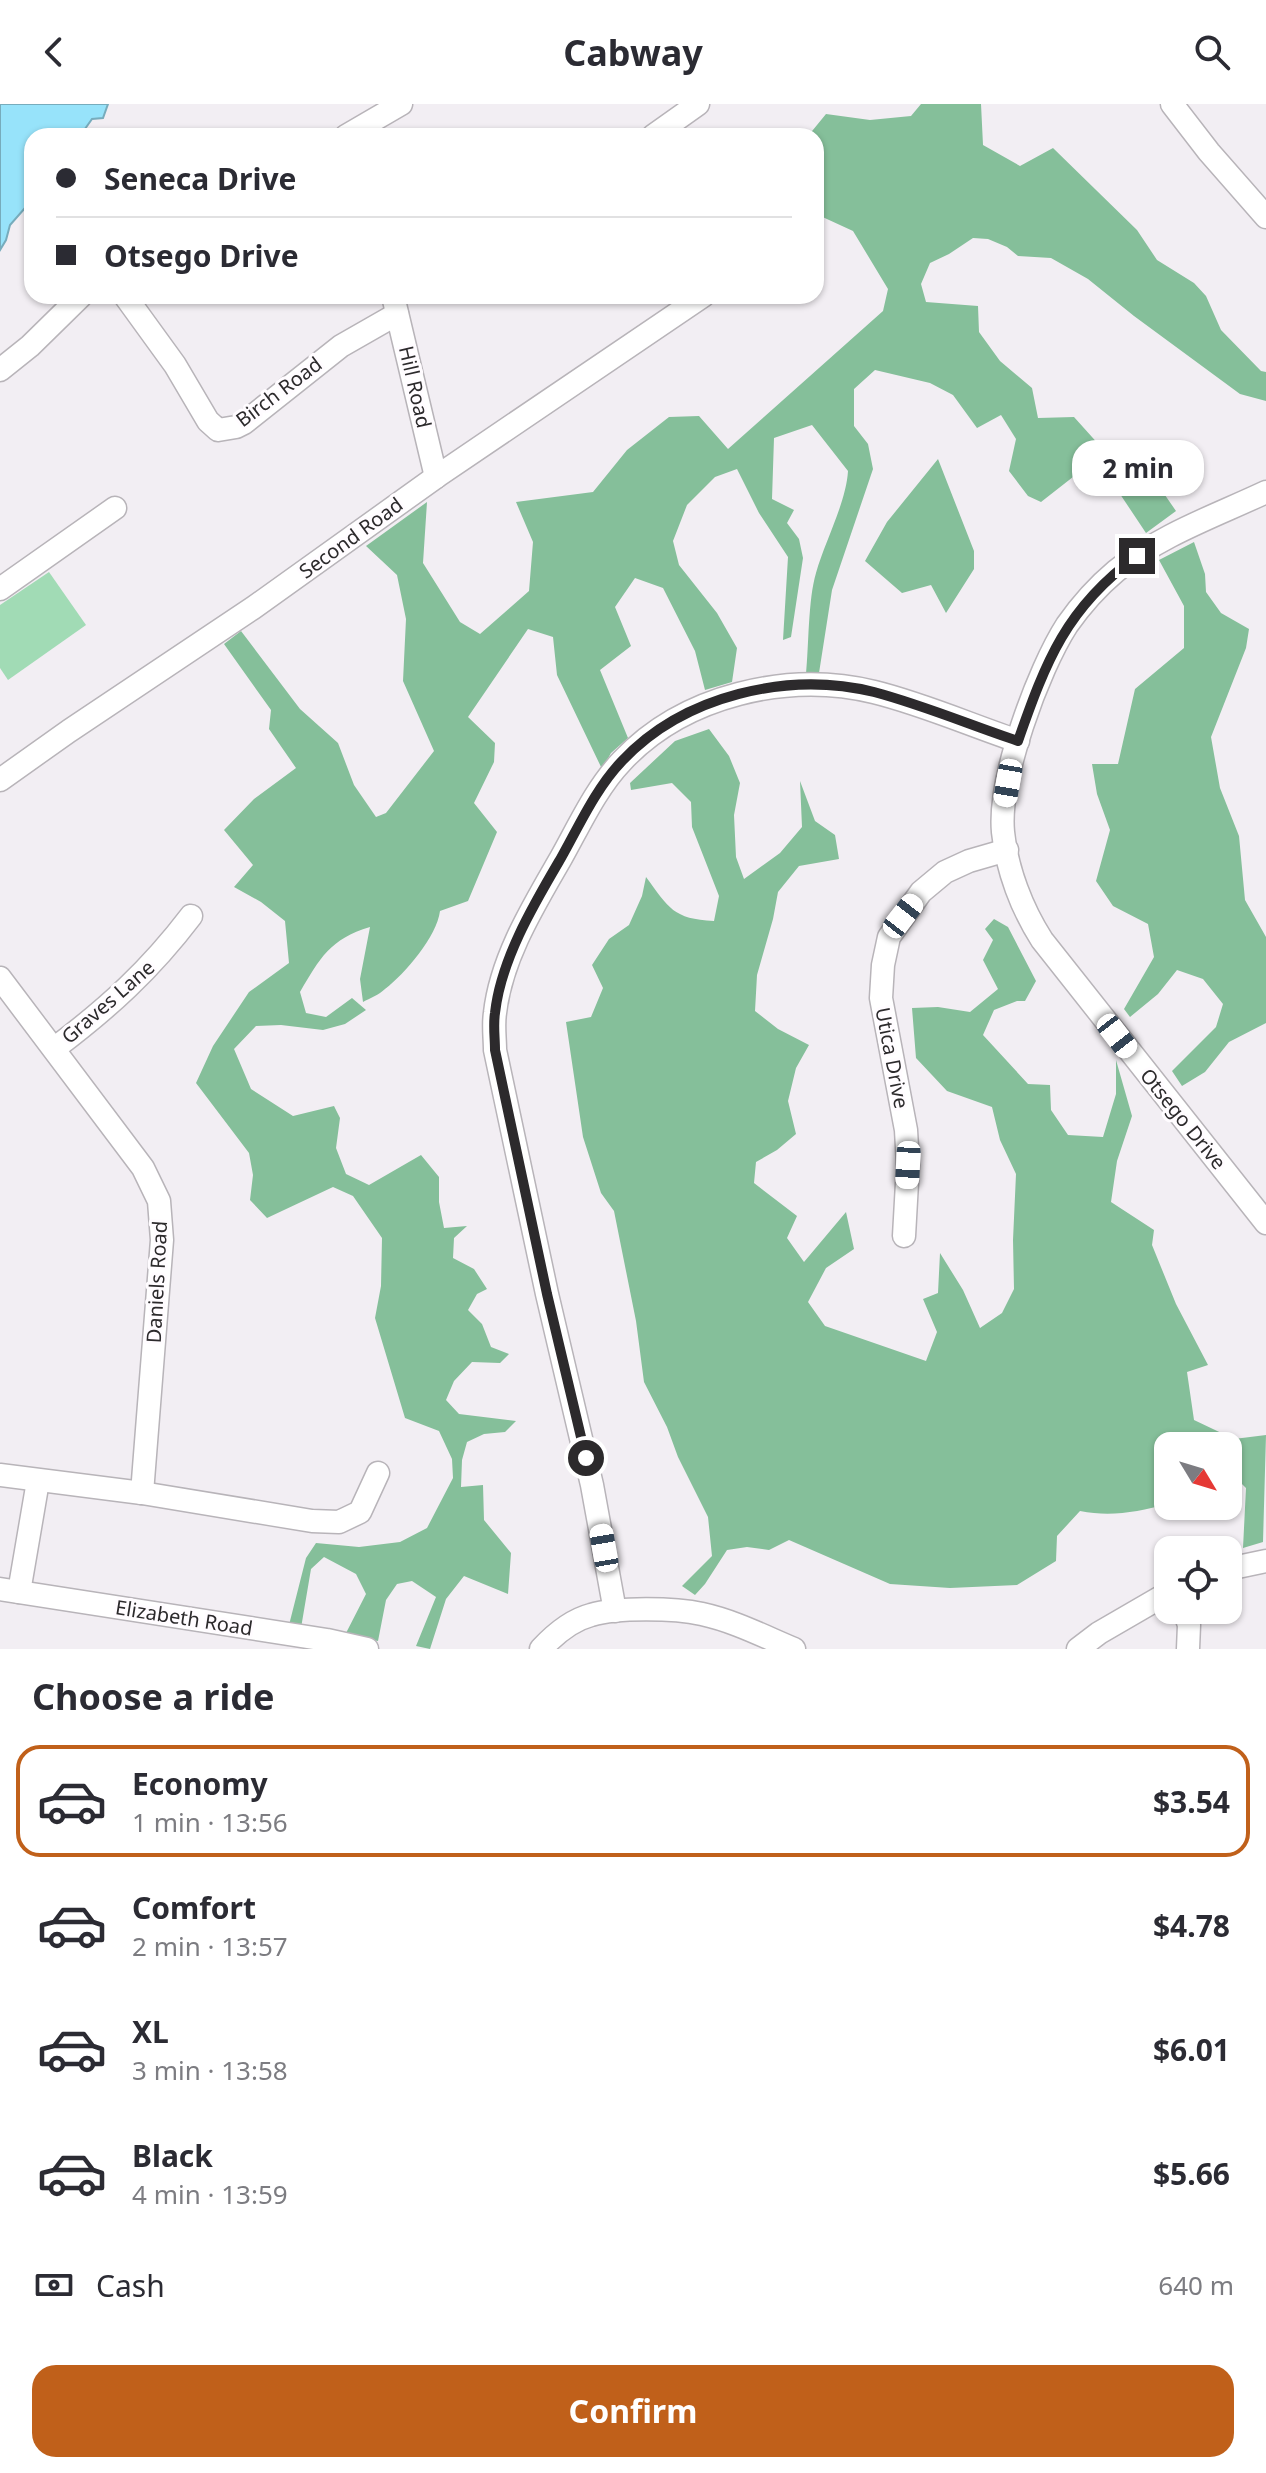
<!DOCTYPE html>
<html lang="en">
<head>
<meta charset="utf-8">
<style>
  :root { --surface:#fff; --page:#f7f7f7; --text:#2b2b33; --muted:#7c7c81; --line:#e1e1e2; --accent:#c0601a }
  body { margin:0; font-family:"Noto Sans",sans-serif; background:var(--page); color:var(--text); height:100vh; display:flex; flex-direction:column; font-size:30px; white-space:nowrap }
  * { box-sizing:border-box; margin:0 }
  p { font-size:26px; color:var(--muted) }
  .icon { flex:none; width:44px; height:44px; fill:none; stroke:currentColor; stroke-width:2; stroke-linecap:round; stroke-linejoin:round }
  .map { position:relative; height:1545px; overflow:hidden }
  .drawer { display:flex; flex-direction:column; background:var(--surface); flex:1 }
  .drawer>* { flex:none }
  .banner { position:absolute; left:24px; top:24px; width:800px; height:176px; border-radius:24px; box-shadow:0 2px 6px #0004; display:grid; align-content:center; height:176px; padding:0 32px; background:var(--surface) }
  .needle { width:52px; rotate:128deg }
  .controls { position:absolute; left:1154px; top:1328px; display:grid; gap:16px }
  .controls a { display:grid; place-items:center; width:88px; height:88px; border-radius:16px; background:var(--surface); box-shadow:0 2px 6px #0004; font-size:40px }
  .end { position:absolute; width:36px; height:36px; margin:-18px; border:10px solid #2c2a2c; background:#fff; box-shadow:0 0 0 4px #fff }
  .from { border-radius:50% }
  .bubble { position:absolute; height:56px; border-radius:24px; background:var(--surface); box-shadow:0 2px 6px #0004; font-size:26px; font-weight:700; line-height:56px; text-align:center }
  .car { position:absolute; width:24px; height:48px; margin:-24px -12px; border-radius:10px; box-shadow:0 0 6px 2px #0007; background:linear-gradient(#fff 24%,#345 0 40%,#fff 0 76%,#345 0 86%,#fff 0) }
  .banner b { display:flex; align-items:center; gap:28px; height:76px; font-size:30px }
  .banner b+b { border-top:2px solid var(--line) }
  .banner i { width:20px; height:20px; background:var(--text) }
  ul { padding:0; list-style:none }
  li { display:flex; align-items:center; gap:24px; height:112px; margin:0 16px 12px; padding:0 16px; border:4px solid transparent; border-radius:24px }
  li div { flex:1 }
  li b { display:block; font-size:30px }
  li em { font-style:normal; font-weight:700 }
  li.selected { border-color:var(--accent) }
  li>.icon { width:72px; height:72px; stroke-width:1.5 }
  h2 { padding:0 32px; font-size:36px; line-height:96px }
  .pay { display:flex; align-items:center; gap:20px; height:88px; padding:0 32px; font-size:30px }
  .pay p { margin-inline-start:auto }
  .action { display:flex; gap:16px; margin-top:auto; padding:16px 32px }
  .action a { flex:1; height:92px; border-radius:24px; background:var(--accent); color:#fff; font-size:32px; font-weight:700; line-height:92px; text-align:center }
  header { display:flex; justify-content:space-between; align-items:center; height:104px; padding:0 32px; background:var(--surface); font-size:36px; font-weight:700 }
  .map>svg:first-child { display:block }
  .green { fill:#a1dbb5 }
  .forest { fill:#85bf9a }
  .water { fill:#97e3fa; stroke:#77acbc; stroke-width:2 }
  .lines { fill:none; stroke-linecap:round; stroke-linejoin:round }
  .minor-casing { stroke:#b8b4b9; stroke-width:25 }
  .minor { stroke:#fff; stroke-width:22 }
  .route { stroke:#2c2a2c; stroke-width:10 }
  .labels { text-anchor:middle; stroke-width:6; stroke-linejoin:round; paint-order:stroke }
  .street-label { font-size:20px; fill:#2c2a2c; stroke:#fffcff }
</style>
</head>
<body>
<header><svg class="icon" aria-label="back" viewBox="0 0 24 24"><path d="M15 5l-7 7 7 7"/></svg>Cabway<svg class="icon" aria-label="search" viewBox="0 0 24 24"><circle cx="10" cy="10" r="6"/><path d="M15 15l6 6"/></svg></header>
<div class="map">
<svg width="1266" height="1545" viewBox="0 0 1266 1545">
  <rect width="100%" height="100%" fill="#f2eef3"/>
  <path class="green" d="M49 468 86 521 8 576 0 564V501Z"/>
  <g class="forest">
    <path d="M921 0H981L983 41 1020 62 1053 44 1137 126 1157 156 1194 179 1206 192 1221 226 1261 267 1266 268V297L1240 290 1134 212 1088 175 1051 154 1018 152 1007 143 988 135 973 134 949 150 930 159 921 180 926 198 978 202 979 228 1000 257 1032 284 1038 314 1074 313 1101 343 1127 336 1176 407 1146 429 1104 366 1087 362 1041 398 1028 392 1009 367 1016 335 1001 311 977 324 953 291 930 279 875 266 854 285V322L868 340 873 365 832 486 819 569 806 570C809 541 808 496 816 469 825 437 846 399 848 367L812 321 774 334 772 395 794 406 787 419 799 435 803 454 791 533 783 536 788 453 759 409 737 365 715 373 687 401 673 437 679 461 717 509 737 544 732 578 705 586 695 547 663 484 635 474 615 503 631 542 600 566 628 634 611 649 602 665 557 571 553 533 528 525 468 613 495 639 494 658 474 699 497 728 468 797 440 807C437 832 405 870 385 885 379 891 370 894 363 898L360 875 370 823C330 835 320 854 300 888L306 909 326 913 352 894 366 906 345 920 323 926 281 921 256 922 234 945 251 985 293 1012 334 1002 340 1014 336 1044 346 1070 369 1081 421 1051 439 1073V1098L444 1124 467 1122 454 1134 453 1154 474 1165 487 1185 477 1190 468 1206 482 1220 491 1243 509 1250 500 1259 472 1258 454 1277 446 1296 459 1310 516 1317 505 1328 484 1330 467 1338 462 1356 461 1383 483 1381 484 1416 511 1449 508 1490 464 1472 446 1495 430 1545 416 1542 436 1493 412 1477 397 1480 386 1496 378 1537 345 1531 366 1490 356 1470 324 1453 311 1465 301 1524 289 1521 306 1454 316 1439 359 1443 400 1438 427 1424 453 1374 452 1355 439 1327 405 1314 375 1214 381 1182 382 1134 353 1092 333 1083 267 1114 250 1096 253 1071 249 1049 196 979 213 942 249 888 289 859 285 817 261 798 234 783 253 761 224 726 254 695 296 664 269 625 271 606 224 540 241 527 300 605 338 639 354 681 376 713 386 709 434 647 403 577 406 515 397 471 366 442 427 398 423 459 460 518 480 530 529 487 533 438 516 398 593 388 627 346 669 313 699 312 728 345 883 207 888 185 853 127 816 110V32H808L826 10 870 16 911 12Z"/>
    <path d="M938 355 974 447V465L946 509 931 481 902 489 865 457 887 418Z"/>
    <path d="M1194 438 1205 470 1206 488 1221 509 1249 525 1246 544 1211 633 1220 684 1239 732 1245 796 1266 833V919L1229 938 1205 968 1182 982 1172 967 1216 923 1223 900 1203 875 1177 866 1158 890 1130 913 1124 905 1154 853 1148 820 1113 802 1096 777 1110 726 1097 690 1092 660H1118L1135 585 1184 544V502L1159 456Z"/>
    <path d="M709 625 729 652 740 679 734 711 736 753 744 775 780 749 802 723 800 677 815 717 835 731 839 755 799 762 778 788 773 815 757 871 755 907 778 925 809 941 796 964 788 997 796 1030 777 1046 756 1058 754 1079 797 1112 787 1134 804 1158 846 1108 854 1145 826 1164 808 1198 825 1222 926 1257 937 1228 923 1195 938 1189 940 1149 963 1186 980 1224 1002 1209 1014 1185 1013 1136 1016 1070 1000 1036 992 1003 947 987 916 954 912 904 938 903 970 908 998 885 983 856 993 836 985 825 994 815 1008 823 1036 877 1025 897H1017L994 906 983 931 1028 980 1050 981 1051 1006 1068 1031 1103 1033 1116 990V956L1132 1012 1117 1057 1111 1098 1154 1126 1152 1141 1176 1200 1208 1261 1187 1268 1194 1316 1234 1335 1266 1331 1263 1438 1243 1444 1246 1384 1236 1374H1228V1342H1168V1400C1137 1408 1111 1413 1080 1407L1057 1432 1056 1457 1017 1481 950 1484 890 1480 789 1436 769 1446 747 1443 727 1446 705 1480 695 1491 682 1482 712 1452 708 1413 678 1353 667 1323 644 1278 636 1217 614 1107 601 1089 583 1033 566 918 591 913 603 884 592 861 609 835 629 821 642 792 646 773C669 804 673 815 714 817L719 792 692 723 691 698 672 679 631 686 630 679 675 637Z"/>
  </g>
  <path class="water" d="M0 0H108L103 14 92 15 80 32H32V96L10 121 6 136 0 146Z"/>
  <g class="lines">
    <g class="minor-casing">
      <g id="minor">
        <path d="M1172 0 1209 48 1266 113"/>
        <path d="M346 32 401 0"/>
        <path d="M653 32 698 0"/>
        <path d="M125 192 175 261 208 317 218 326 236 323 244 319 341 242 397 210"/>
        <path d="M393 192 436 373"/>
        <path d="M0 266 30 242 81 192"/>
        <path d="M1266 388C1215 412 1160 431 1116 467 1097 483 1081 501 1067 521 1038 566 998 675 1003 728 1007 766 1022 805 1042 836L1266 1119"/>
        <path d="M0 485 115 404"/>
        <path d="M0 676 69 627 253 504 436 373 703 192"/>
        <path d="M0 874 143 1064 159 1097 162 1136 142 1389"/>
        <path d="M55 944C108 904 150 866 191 812"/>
        <path d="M904 1132 908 1061 906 1026 881 894 883 861 889 833 921 788 945 768 969 757 1007 746"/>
        <path d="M0 1371 142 1389 312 1417 339 1418 360 1408 378 1369"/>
        <path d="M1228 1465 1266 1457"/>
        <path d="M0 1485 327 1536 367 1545"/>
        <path d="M19 1488 38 1377"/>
        <path d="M1184 1506 1189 1521 1188 1545"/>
        <path d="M615 1507 592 1381 547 1190 495 946C495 934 493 921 495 909 501 854 534 801 561 754 579 722 596 684 622 657 684 591 788 567 874 588 923 600 970 621 1018 637"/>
        <path d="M541 1545C554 1531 572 1516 591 1511 617 1503 675 1504 702 1510 734 1517 763 1532 794 1545"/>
        <path d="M1078 1545 1099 1529 1168 1489"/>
      </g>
    </g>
    <use href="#minor" class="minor"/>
  </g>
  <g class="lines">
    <path class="route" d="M586 1354 547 1190 495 946C495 934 493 921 495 909 501 855 534 800 561 754 579 722 596 684 622 657 684 591 788 567 874 588 923 601 970 621 1018 637 1046 557 1066 504 1137 452"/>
  </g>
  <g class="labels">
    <g class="street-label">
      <text transform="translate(415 283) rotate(77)" y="7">Hill Road</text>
      <text transform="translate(279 288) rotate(-37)" y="7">Birch Road</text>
      <text transform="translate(351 434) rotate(-36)" y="7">Second Road</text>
      <text transform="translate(108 898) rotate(-41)" y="7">Graves Lane</text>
      <text transform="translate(892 954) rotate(79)" y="7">Utica Drive</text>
      <text transform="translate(1183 1015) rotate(51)" y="7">Otsego Drive</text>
      <text transform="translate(157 1178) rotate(-87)" y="7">Daniels Road</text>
      <text transform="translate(184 1514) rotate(9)" y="7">Elizabeth Road</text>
    </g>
  </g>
</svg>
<div class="controls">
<a><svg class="needle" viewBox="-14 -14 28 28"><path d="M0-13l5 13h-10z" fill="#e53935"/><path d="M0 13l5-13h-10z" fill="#7c7c81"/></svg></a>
<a><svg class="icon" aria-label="locate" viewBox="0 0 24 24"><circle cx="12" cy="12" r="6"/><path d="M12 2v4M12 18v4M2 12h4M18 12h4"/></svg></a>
</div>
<i class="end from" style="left:586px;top:1354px"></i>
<i class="end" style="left:1137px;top:452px"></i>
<div class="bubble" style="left:1072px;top:336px;width:132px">2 min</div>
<i class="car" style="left:1008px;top:679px;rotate:190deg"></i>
<i class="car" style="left:903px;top:812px;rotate:38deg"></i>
<i class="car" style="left:1117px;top:932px;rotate:142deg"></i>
<i class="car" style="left:908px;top:1061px;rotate:183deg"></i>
<i class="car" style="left:604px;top:1444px;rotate:350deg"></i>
<div class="banner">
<b><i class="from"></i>Seneca Drive</b>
<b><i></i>Otsego Drive</b>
</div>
</div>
<section class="drawer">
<h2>Choose a ride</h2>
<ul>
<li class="selected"><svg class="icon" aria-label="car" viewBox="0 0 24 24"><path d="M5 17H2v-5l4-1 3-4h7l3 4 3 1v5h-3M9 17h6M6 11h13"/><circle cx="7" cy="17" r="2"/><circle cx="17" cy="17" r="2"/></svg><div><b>Economy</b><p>1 min · 13:56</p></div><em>$3.54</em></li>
<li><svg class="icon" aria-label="car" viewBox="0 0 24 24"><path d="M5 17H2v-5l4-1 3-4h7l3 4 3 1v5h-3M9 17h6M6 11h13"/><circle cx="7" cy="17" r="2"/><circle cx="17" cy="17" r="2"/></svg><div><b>Comfort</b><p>2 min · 13:57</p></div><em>$4.78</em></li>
<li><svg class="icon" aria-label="car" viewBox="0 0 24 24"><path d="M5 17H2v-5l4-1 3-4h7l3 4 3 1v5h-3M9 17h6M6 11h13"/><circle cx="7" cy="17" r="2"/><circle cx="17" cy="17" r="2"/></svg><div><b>XL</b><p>3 min · 13:58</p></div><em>$6.01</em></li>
<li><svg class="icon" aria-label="car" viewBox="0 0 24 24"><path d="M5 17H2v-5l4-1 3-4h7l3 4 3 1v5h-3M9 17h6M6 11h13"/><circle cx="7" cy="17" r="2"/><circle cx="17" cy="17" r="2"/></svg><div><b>Black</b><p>4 min · 13:59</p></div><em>$5.66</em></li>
</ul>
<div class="pay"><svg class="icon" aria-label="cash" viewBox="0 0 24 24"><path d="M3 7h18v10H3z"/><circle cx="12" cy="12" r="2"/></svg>Cash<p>640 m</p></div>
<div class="action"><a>Confirm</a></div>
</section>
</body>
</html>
